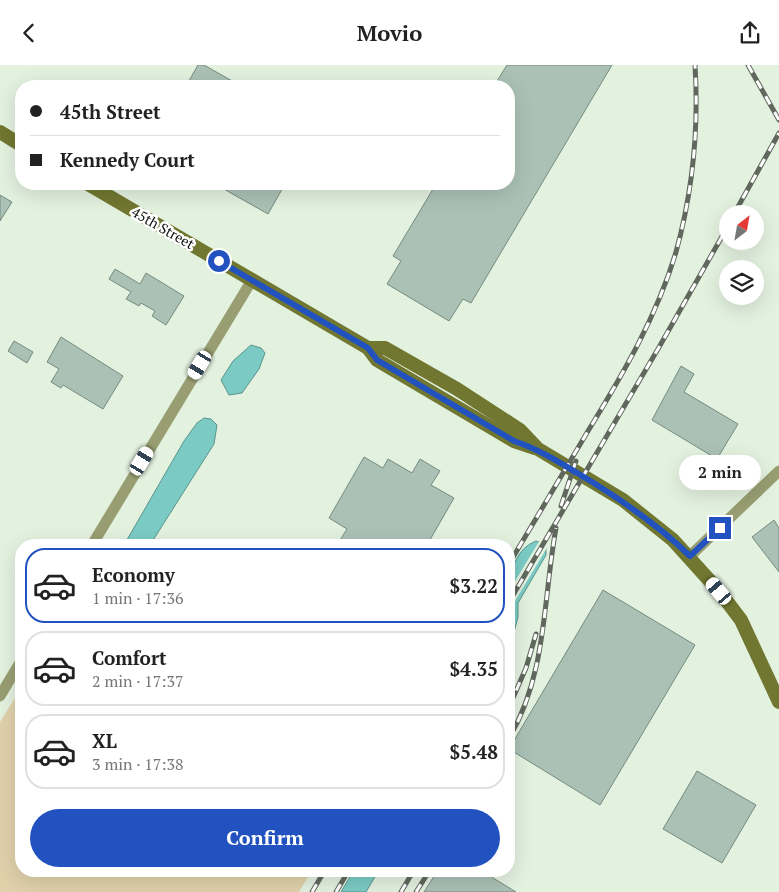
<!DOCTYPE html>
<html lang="en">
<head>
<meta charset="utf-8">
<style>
  :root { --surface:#fff; --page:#f6f6f6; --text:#222; --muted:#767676; --line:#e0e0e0; --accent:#2152bf }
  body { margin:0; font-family:"PT Serif",serif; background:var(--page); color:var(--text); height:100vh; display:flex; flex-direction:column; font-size:19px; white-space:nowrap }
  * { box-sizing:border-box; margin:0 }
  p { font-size:16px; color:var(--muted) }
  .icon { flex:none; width:28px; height:28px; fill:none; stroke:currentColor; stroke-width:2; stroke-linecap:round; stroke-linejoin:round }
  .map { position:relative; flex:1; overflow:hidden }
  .panel { position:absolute; left:15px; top:474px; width:500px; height:338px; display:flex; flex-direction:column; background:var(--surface); border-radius:20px; box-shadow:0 5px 20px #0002 }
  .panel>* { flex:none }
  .guide { position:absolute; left:15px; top:15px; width:500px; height:110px; border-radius:20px; box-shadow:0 5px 20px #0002; display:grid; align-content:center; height:110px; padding:0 15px; background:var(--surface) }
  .needle { width:32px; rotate:31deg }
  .controls { position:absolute; left:719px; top:140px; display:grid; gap:10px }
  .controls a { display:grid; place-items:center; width:45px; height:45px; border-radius:50%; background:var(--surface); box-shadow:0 5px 20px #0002; font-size:25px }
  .end { position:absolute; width:22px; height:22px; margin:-11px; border:6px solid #2152bf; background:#fff; box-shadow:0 0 0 2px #fff }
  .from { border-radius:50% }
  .bubble { position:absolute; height:35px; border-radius:18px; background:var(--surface); box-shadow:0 5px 20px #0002; font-size:16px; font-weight:600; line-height:35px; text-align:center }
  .car { position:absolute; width:15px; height:30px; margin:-15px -8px; border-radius:6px; box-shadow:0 0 4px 1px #0007; background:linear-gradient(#fff 24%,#345 0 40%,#fff 0 76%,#345 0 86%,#fff 0) }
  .guide b { display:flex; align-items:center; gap:18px; height:48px; font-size:19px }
  .guide b+b { border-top:1px solid var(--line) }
  .guide i { width:12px; height:12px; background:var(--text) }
  ul { padding:9px 0 0; list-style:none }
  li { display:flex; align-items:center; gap:15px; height:75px; margin:0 10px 8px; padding:0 5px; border:2px solid var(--line); border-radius:20px }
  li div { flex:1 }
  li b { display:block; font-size:19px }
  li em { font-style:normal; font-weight:600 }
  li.on { border-color:var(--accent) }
  li>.icon { width:45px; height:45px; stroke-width:1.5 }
  .button { display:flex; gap:10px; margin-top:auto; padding:10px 15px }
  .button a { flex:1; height:58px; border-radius:30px; background:var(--accent); color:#fff; font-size:20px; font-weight:600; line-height:58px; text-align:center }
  header { display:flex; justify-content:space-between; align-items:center; height:65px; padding:0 15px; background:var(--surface); font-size:22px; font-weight:600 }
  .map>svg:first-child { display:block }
  .green { fill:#e0d1ab }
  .water { fill:#7bcbc4; stroke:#5a948d }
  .pier { fill:#e3f1df }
  .building { fill:#abc1b6; stroke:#768b80 }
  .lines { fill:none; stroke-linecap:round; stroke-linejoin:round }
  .minor { stroke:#989e71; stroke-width:11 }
  .secondary { stroke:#717730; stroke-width:14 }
  .rail-casing { stroke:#60685e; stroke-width:5 }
  .rail { stroke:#fff; stroke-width:3; stroke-dasharray:9; stroke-linecap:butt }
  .route { stroke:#2152bf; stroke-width:6 }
  .labels { text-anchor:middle; stroke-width:5; stroke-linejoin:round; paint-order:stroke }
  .street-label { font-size:14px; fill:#0d120c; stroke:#fff }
</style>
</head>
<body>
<header><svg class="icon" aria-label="back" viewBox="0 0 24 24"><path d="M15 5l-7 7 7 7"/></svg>Movio<svg class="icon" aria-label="share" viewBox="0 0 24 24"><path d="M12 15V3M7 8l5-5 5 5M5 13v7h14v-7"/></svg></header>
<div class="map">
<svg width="779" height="827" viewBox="0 0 779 827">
  <rect width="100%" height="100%" fill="#e3f1df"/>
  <path class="green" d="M21 623V805H312L299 827H0V657Z"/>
  <g class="water">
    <path d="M251 280 261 283 265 288 259 304 242 328 229 330 221 315 233 296Z"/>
    <path d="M204 353 211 354 217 360 214 379 150 480H124L184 376 197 358Z"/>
    <path d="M536 476 546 480V490L518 538V552L509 586C509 553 499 490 536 476Z"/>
    <path d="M354 805H379L366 827H341Z"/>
  </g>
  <path class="pier" d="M540 475 547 478 548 481 509 546V526Z"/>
  <g class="building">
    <path d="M198 0H204L241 21H186Z"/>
    <path d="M507 0H612L471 238 463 234 449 256 387 219 401 196 393 191 436 119H509V21H494Z"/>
    <path d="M215 119H285L268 149Z"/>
    <path d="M0 130 12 137 0 156Z"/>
    <path d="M115 204 140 219 146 208 184 231 166 260 152 251 155 246 141 238 139 241 126 234 131 227 109 214Z"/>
    <path d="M61 272 123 311 103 344 63 320 61 323 51 317 59 304 47 297Z"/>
    <path d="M14 276 33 287 27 298 8 286Z"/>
    <path d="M681 301 694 309 684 327 738 359 717 394 652 355Z"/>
    <path d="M364 392 383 403 388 394 412 408 420 394 440 406 431 420 454 433 427 480H337L347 464 329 453Z"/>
    <path d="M774 455 779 463V507L752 472Z"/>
    <path d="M603 525 695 580 600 740 509 684Z"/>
    <path d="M697 706 756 740 722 798 663 764Z"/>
    <path d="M438 805H480L516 827H424Z"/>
  </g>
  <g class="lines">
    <g class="minor">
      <path d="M92 480 252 215"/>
      <path d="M690 491 779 406"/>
      <path d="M0 631 21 596"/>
    </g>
    <g class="secondary">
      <path d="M0 67 21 80"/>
      <path d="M88 119 368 283 377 295 514 376 535 383"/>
      <path d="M368 283H385L457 324 520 365 538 384 623 435 673 475 719 526 741 555 779 637"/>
    </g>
    <g class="rail-casing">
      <g id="rail">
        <path d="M748 0 779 55"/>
        <path d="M734 149 779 68"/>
        <path d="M561 441 576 396"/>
        <path d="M509 499C535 455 562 410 588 366 623 309 657 251 676 187 693 125 699 64 695 0"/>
        <path d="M509 537 658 284 728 161"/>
        <path d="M509 642 526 603 536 569"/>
        <path d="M509 673C547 609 543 534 556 463"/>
        <path d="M312 827 325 805"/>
        <path d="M336 827 349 805"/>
        <path d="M401 827 414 805"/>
        <path d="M416 827 430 805"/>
      </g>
    </g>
    <use href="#rail" class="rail"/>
  </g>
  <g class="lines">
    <path class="route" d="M219 196 368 283 377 295 514 376C538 384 557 396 579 409 619 433 656 458 690 491L720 463"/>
  </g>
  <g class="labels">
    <g class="street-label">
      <text transform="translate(163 163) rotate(30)" y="5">45th Street</text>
    </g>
  </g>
</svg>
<div class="controls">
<a><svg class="needle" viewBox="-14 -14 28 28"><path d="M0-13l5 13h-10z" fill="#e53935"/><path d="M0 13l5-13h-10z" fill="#767676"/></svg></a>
<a><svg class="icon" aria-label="layers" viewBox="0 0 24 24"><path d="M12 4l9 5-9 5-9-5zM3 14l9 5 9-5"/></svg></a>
</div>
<i class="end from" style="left:219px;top:196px"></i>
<i class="end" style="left:720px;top:463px"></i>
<div class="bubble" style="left:679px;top:390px;width:82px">2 min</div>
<i class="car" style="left:200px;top:300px;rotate:211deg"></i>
<i class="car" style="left:142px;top:396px;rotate:31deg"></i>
<i class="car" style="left:719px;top:526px;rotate:320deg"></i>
<div class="guide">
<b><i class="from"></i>45th Street</b>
<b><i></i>Kennedy Court</b>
</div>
<section class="panel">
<ul>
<li class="on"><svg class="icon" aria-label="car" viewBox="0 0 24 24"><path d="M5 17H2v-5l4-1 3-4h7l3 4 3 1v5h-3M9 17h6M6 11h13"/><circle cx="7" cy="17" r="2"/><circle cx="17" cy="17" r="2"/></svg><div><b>Economy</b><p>1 min · 17:36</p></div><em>$3.22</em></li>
<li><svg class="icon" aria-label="car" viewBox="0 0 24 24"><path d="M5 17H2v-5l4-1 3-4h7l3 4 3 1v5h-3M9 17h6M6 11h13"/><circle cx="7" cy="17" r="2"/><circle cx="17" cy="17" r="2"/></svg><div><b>Comfort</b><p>2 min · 17:37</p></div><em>$4.35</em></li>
<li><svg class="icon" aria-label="car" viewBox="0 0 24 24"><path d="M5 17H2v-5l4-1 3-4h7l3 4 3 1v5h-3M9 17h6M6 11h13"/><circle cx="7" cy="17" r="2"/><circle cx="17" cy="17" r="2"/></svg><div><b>XL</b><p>3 min · 17:38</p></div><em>$5.48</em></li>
</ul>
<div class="button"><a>Confirm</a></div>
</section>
</div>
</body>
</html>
